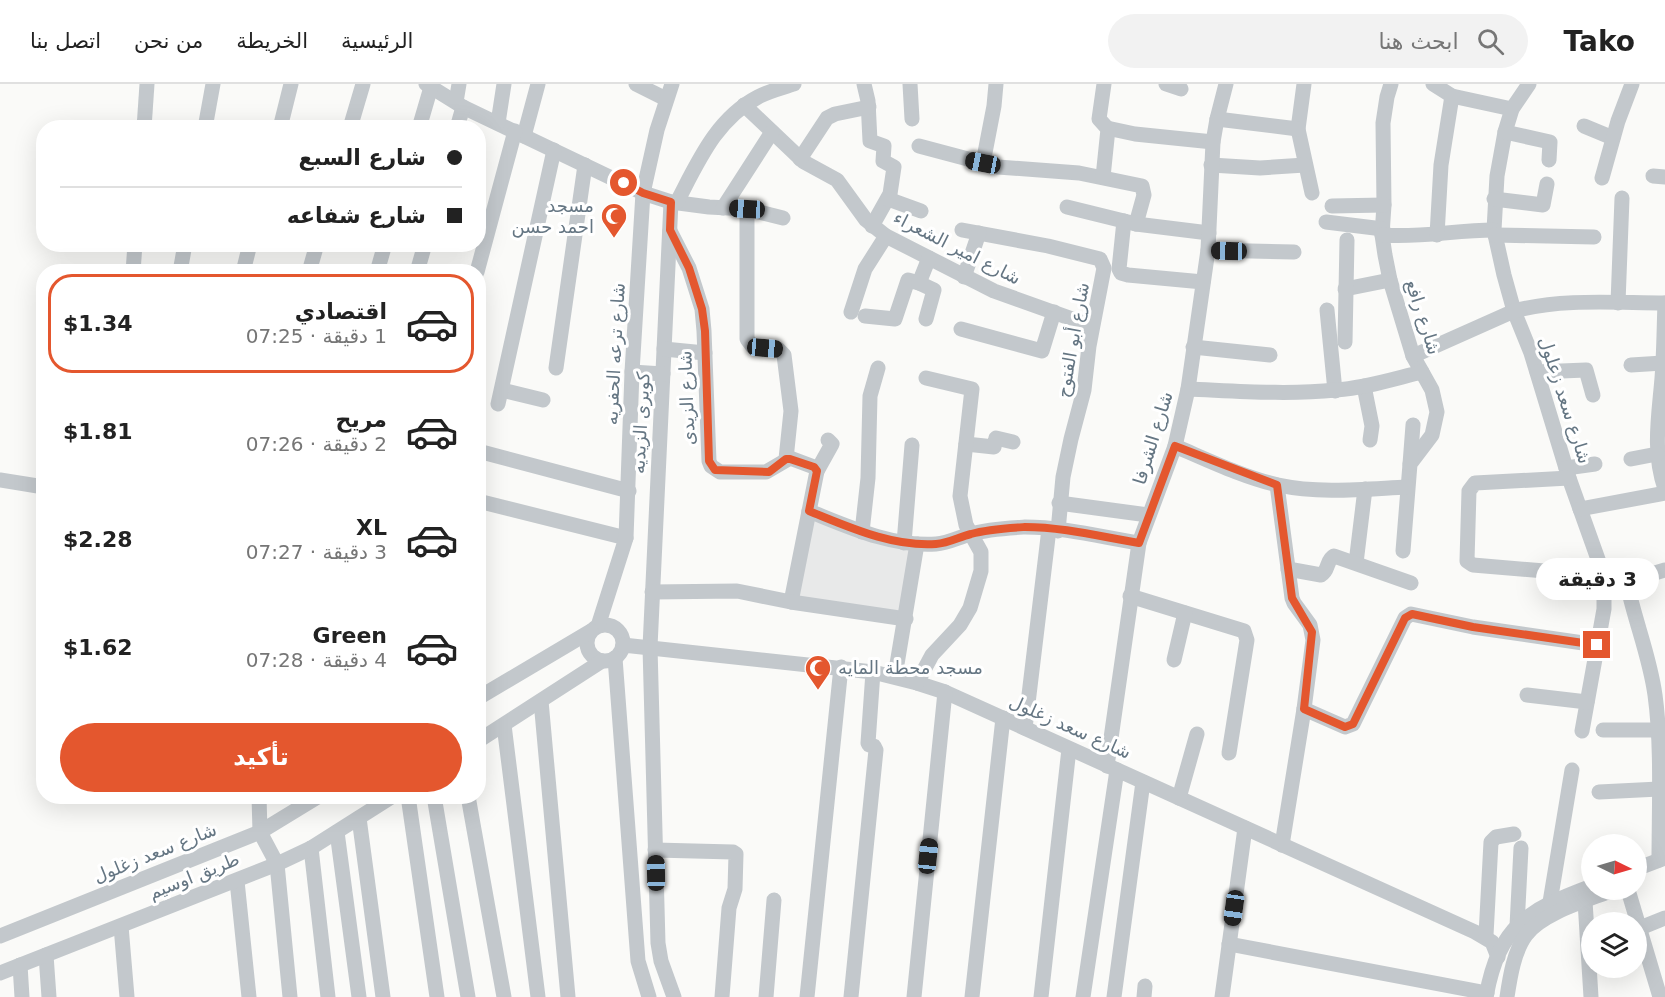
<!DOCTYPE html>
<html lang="ar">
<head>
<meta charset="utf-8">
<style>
  :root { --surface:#fff; --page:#f2f2f2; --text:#222; --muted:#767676; --line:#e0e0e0; --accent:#e4572e }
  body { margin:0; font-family:"DejaVu Sans",Vazirmatn,sans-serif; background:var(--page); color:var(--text); direction:rtl; height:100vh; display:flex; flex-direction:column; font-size:22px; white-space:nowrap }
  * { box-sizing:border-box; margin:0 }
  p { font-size:20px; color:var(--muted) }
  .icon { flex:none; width:33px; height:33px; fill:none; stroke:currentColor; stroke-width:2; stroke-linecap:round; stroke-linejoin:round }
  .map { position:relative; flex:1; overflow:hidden; direction:ltr }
  .details { position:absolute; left:36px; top:180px; width:450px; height:540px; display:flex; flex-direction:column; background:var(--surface); border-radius:24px; box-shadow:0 6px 24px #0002; direction:rtl }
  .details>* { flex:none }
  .top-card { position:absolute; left:36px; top:36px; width:450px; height:132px; border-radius:24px; box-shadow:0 6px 24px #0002; direction:rtl; display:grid; align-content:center; height:132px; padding:0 24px; background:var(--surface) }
  .needle { width:39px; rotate:95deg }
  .tools { position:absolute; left:1581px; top:750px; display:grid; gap:12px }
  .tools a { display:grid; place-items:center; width:66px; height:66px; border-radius:50%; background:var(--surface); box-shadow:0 6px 24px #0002; font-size:30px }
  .end { position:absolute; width:27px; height:27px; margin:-14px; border:8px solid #e4572e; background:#fff; box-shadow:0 0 0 3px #fff }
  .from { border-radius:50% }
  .bubble { position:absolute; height:42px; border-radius:21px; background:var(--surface); box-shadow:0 6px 24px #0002; font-size:20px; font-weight:700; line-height:42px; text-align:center; direction:rtl }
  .car { position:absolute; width:18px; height:36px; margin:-18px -9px; border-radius:8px; box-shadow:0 0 4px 2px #0007; background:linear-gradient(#222 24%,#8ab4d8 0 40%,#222 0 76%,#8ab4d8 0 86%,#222 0) }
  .top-card b { display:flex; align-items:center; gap:21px; height:57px; font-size:22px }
  .top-card b+b { border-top:2px solid var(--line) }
  .top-card i { width:15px; height:15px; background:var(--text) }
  ul { padding:10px 0 0; list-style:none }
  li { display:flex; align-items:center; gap:18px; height:99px; margin:0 12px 9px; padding:0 12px; border:3px solid transparent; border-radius:24px }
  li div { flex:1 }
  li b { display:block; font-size:22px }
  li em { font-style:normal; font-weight:700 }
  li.active { border-color:var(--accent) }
  li>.icon { width:54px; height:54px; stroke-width:1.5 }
  .button { display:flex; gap:12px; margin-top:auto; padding:12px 24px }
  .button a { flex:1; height:69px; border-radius:36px; background:var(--accent); color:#fff; font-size:24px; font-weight:700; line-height:69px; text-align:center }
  header { display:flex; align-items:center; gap:36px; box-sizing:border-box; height:84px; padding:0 30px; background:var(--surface); border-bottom:2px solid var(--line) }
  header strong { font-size:28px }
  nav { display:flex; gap:33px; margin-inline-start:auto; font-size:21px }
  .search { width:420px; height:54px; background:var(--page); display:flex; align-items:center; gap:15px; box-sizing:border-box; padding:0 21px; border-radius:33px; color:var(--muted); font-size:22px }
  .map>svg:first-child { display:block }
  .built { fill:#e8e9e9 }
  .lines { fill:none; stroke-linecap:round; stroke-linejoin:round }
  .minor { stroke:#c3c8cc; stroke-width:15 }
  .route { stroke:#e4572e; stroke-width:8 }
  .labels { text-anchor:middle; stroke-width:6; stroke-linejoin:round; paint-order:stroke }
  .poi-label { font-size:18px; fill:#657683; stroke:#fff; text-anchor:end }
  .street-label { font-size:18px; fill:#657683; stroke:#fff }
</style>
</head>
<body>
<header>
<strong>Tako</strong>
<div class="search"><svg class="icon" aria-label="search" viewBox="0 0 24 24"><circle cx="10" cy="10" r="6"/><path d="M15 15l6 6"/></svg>ابحث هنا</div>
<nav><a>الرئيسية</a><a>الخريطة</a><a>من نحن</a><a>اتصل بنا</a></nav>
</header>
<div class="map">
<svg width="1665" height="913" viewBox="0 0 1665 913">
  <rect width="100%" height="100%" fill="#fafaf8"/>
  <path class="built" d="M811 431 912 463 903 532 794 515Z"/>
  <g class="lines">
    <g class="minor">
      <path d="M426 0 463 23 643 109 671 118 709 123 747 125 783 134"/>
      <path d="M636 0 666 15"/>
      <path d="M864 0 868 17 870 57 884 62 883 77 894 83 890 110 872 142"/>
      <path d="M910 0 912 35"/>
      <path d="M1166 0 1181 5"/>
      <path d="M1304 0 1298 45 1312 109"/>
      <path d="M1391 0 1387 13 1383 39 1384 121 1382 151 1385 171 1390 196 1413 272 1432 306 1437 328 1432 351 1410 380 1403 467"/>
      <path d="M1433 0 1452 12 1512 25"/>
      <path d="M1529 0 1512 25 1505 48 1497 92 1494 146 1504 191 1514 227 1531 269 1569 394 1604 492V525L1582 647"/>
      <path d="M456 18 459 0"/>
      <path d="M744 21 804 78 837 96 866 136 886 152 994 207 1092 242"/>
      <path d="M1217 35 1298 45"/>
      <path d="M498 39 504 0"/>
      <path d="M1584 42 1613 54"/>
      <path d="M144 44 147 0"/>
      <path d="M205 44 213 0"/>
      <path d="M280 44 291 0"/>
      <path d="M350 44 363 0"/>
      <path d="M419 44 431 3"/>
      <path d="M457 44 463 23"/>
      <path d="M1107 44 1135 50 1213 58"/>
      <path d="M1505 48 1550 58 1549 76"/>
      <path d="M524 52 538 0"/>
      <path d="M919 62 998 83 1079 89 1142 102 1144 111 1136 140"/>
      <path d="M800 75 827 34 835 30 869 23"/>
      <path d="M983 79 994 22 996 0"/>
      <path d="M1211 81 1260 84 1305 81"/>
      <path d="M1653 92 1665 93"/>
      <path d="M1103 93 1108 45 1099 35 1104 0"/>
      <path d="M1602 94 1618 37 1632 0"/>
      <path d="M888 115 921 127"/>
      <path d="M1494 115 1543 121 1547 100"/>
      <path d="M671 118 650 563 658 859 661 877 674 913"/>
      <path d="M677 118C698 78 716 35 758 13 769 7 782 4 794 0"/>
      <path d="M1332 122 1384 121"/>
      <path d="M1067 123 1136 140 1209 149"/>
      <path d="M723 124 772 48"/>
      <path d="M747 125V255L753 263 778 265 784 271 791 327 786 375"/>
      <path d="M1124 137 1119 185 1121 189 1128 191 1203 198"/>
      <path d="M1326 138 1383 145"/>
      <path d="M962 146 1048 162 1100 175 1104 184 1089 262 1084 306 1071 355 1063 393 1058 447"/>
      <path d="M670 147 689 184 702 225 704 247 709 377 711 382 720 388H766L790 374 814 383 817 387 791 518"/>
      <path d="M1382 151C1422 154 1455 146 1494 146"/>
      <path d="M1437 151 1441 81 1452 12"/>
      <path d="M1495 151 1594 153"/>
      <path d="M1208 166 1294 168"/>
      <path d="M133 188 135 160"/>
      <path d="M180 188 185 160"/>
      <path d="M243 188 250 160"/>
      <path d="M309 188 317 160"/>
      <path d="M377 188 385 160"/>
      <path d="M417 188 425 160"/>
      <path d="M477 188 515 47"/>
      <path d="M964 193 979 149"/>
      <path d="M1345 205 1390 196"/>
      <path d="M1618 219 1622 114"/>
      <path d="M1665 219C1664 244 1664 269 1662 294 1659 331 1652 368 1665 405"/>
      <path d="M1327 226 1335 307"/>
      <path d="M851 228 865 185 886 152"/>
      <path d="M865 232 895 235 908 196 919 199"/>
      <path d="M926 235 934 206 919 199 929 174"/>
      <path d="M961 245 1042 267 1054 228"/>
      <path d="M1345 258 1347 156"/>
      <path d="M1193 263 1270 271"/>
      <path d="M664 265 705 269"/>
      <path d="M1413 272 1514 227C1563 214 1616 219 1665 219"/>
      <path d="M1631 281 1663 279"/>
      <path d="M556 284 585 81"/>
      <path d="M632 288 663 290"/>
      <path d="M1537 288 1586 286 1593 311"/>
      <path d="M1364 302 1372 342 1370 356"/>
      <path d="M1188 305C1237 307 1287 311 1336 306 1365 304 1393 295 1422 288"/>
      <path d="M502 306 543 316"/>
      <path d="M498 320 554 66"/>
      <path d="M966 360 994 363 996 354 1013 358"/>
      <path d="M1175 362C1208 376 1243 393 1278 401 1320 410 1365 405 1407 403"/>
      <path d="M478 367 629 407"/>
      <path d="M1631 375 1657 370"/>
      <path d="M1410 380 1413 341"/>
      <path d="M1566 384 1595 380"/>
      <path d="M817 387 832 360 828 356"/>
      <path d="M1569 394 1475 399 1469 407 1467 477 1473 481 1604 492"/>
      <path d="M0 396 44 403"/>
      <path d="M1277 401 1292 514 1294 519 1310 541 1313 556 1304 625 1282 761"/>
      <path d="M478 417 626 454"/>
      <path d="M1059 419 1148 431"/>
      <path d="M1580 425 1665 409"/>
      <path d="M809 427C849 443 892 463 936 460 949 459 959 453 971 450 988 445 1008 444 1025 443 1063 443 1102 453 1139 459"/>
      <path d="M862 448 868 394 870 312 878 284"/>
      <path d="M904 459 912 361"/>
      <path d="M1356 479 1365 405"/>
      <path d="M1288 485 1321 491C1329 487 1326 476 1334 472L1411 499"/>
      <path d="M652 508 737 507 791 518 906 535"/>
      <path d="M1130 512 1244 547 1247 556 1229 669"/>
      <circle cx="605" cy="559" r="18"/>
      <path d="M598 542 626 454 632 288 643 109 657 46 672 0"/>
      <path d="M623 561 873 588 917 599 945 608 1475 848 1492 858 1498 873"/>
      <path d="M615 574 638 877 649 913"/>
      <path d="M1174 576 1185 529"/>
      <path d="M895 592 917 460"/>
      <path d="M917 599 932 571 960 541 970 524 981 487V468L966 441 960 412 972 305 926 294"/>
      <path d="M1527 611 1587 618"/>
      <path d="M478 614 591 547"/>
      <path d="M541 617 568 913"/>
      <path d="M1304 625 1345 643 1353 640 1405 534 1411 530 1473 543 1597 561"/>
      <path d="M504 641 538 913"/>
      <path d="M1025 644 1049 445"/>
      <path d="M1603 646H1658"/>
      <path d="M478 657 602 577"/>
      <path d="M1107 682 1139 459 1175 362 1188 305 1208 166 1213 58 1217 35 1226 0"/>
      <path d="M1599 708 1659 705"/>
      <path d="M259 712 260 748 277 780 290 913"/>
      <path d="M408 712 437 913"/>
      <path d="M434 712 468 913"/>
      <path d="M468 712 504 913"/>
      <path d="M1179 714 1197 650"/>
      <path d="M359 734 383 913"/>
      <path d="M337 748 359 913"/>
      <path d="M311 764 328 913"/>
      <path d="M655 766 733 768 736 770 735 805 729 824 722 913"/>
      <path d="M1659 776C1659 724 1662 662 1655 611 1650 574 1636 540 1628 504L1632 496 1665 486"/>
      <path d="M1636 785 1665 774"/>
      <path d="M237 797 249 913"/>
      <path d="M1628 806 1660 913"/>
      <path d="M1585 817 1591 913"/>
      <path d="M1550 818 1572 686"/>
      <path d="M121 842 127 913"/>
      <path d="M1517 842 1521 764"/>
      <path d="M1640 844 1665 834"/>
      <path d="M1486 851 1491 758 1496 753 1514 750"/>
      <path d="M0 852 260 748 319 712"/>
      <path d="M1229 860 1487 909"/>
      <path d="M46 871 49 913"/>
      <path d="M20 881 22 913"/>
      <path d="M0 889 277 780 311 764 393 712"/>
      <path d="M766 913 774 816"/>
      <path d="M807 913 841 583"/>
      <path d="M851 913 876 666 874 662 869 661 868 659 873 588"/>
      <path d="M914 913 945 608"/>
      <path d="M972 913 1003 634"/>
      <path d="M1041 913 1069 665"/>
      <path d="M1083 913 1117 686"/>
      <path d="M1114 913 1143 698"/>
      <path d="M1144 913 1145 902"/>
      <path d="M1222 913 1245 744"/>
      <path d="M1486 913C1499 841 1528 826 1592 802"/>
      <path d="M1507 913C1510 893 1514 867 1526 851 1542 829 1588 816 1613 806"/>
    </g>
  </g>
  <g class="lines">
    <path class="route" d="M624 99 643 109 671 118 670 146 689 184 702 225 705 247 709 377 715 386 769 388 786 375H790L814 383 817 387 809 427C849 443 892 463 936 460 949 459 959 453 971 450 988 445 1008 444 1025 443 1063 443 1102 453 1139 459L1175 362 1277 401 1292 514 1312 548 1304 625 1345 643 1353 640 1405 534 1412 530 1473 543 1597 561"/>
  </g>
  <defs>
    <g id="mosque-pin" transform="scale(1.35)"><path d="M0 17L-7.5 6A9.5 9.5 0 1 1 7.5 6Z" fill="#e4572e" stroke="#fff"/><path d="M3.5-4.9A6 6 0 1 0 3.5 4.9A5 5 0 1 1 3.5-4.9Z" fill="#fff"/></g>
  </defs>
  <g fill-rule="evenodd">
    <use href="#mosque-pin" x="614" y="132"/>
    <use href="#mosque-pin" x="818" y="584"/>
  </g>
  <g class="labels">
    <g class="poi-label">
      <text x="594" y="128">مسجد<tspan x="594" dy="21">احمد حسن</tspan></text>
      <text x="838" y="590" text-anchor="start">مسجد محطة المايه</text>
    </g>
    <g class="street-label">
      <text transform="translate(957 164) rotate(27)" y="6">شارع امير الشعراء</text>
      <text transform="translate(1423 233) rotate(72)" y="6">شارع رافع</text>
      <text transform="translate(1073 256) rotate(-80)" y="6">شارع أبو الفتوح</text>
      <text transform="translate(615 270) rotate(-87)" y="6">شارع ترعه الحفريه</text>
      <text transform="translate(687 314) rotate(-92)" y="6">شارع الزيدى</text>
      <text transform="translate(1565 316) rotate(72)" y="6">شارع سعد زعلول</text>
      <text transform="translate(641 339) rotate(-87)" y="6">كوبرى الزيديه</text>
      <text transform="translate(1153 354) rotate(-73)" y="6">شارع الشرفا</text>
      <text transform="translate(1070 643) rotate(24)" y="6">شارع سعد زغلول</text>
      <text transform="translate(155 769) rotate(-22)" y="6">شارع سعد زغلول</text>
      <text transform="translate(194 792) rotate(-22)" y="6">طريق اوسيم</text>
    </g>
  </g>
</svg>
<div class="tools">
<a><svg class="needle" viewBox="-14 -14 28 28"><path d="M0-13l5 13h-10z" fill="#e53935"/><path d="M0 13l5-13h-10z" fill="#767676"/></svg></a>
<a><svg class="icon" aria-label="layers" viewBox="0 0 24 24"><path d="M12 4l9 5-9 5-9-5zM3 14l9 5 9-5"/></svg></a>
</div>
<i class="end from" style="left:624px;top:99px"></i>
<i class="end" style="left:1597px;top:561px"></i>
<div class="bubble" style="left:1536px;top:474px;width:123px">3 دقيقة</div>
<i class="car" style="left:983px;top:79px;rotate:281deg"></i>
<i class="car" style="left:747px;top:125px;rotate:273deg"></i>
<i class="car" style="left:1229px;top:167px;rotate:271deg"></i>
<i class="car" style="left:765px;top:264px;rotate:95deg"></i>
<i class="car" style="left:928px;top:772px;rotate:6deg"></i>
<i class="car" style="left:656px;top:789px;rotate:359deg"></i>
<i class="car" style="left:1234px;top:824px;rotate:188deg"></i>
<div class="top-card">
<b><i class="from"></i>شارع السبع</b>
<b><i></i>شارع شفاعه</b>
</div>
<section class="details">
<ul>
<li class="active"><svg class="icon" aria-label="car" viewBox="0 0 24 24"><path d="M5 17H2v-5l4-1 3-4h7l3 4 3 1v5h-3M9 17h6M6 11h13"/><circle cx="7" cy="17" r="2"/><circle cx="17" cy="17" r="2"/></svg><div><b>اقتصادي</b><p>1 دقيقة · 07:25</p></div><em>$1.34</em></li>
<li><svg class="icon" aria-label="car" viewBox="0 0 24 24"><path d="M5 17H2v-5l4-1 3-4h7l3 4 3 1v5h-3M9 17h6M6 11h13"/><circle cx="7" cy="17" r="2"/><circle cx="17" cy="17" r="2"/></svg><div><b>مريح</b><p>2 دقيقة · 07:26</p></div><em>$1.81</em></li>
<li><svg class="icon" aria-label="car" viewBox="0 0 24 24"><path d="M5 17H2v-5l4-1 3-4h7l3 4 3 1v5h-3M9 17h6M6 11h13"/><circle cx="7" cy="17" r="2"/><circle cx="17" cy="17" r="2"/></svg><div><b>XL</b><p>3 دقيقة · 07:27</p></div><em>$2.28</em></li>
<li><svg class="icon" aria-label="car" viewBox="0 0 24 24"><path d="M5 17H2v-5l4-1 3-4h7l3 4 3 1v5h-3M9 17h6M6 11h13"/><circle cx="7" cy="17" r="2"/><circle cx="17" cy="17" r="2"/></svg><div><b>Green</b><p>4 دقيقة · 07:28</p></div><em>$1.62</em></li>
</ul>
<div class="button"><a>تأكيد</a></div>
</section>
</div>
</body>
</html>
